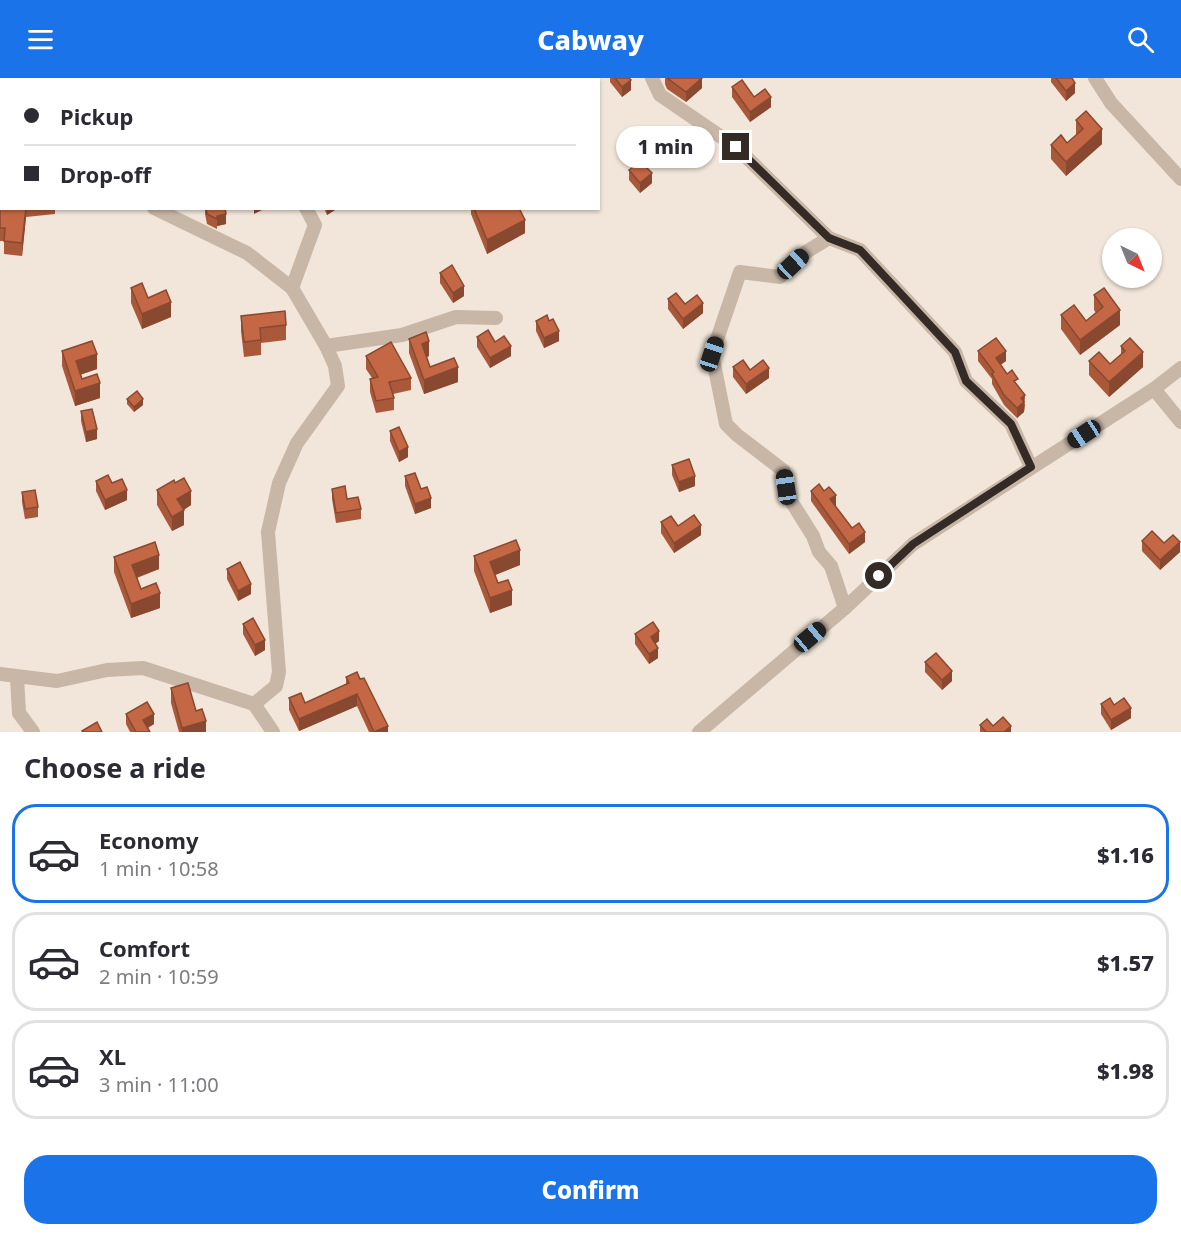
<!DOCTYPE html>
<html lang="en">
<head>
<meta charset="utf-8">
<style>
  :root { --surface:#fff; --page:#f7f7f7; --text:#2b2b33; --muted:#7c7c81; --line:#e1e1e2; --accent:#1a73e8 }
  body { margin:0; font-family:"Noto Sans",sans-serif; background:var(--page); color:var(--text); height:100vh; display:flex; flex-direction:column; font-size:22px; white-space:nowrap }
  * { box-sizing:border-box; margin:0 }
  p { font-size:20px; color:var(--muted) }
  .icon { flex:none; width:33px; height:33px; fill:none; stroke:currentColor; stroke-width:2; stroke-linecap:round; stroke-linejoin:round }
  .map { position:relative; height:654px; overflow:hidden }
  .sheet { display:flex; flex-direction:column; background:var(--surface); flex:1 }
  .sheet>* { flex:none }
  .hud { position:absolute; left:0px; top:0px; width:600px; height:132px; box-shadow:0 2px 4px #0004; display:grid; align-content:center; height:132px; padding:0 24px; background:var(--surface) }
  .needle { width:39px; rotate:137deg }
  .fabs { position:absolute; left:1102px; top:150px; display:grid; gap:12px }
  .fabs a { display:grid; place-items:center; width:60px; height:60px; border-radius:50%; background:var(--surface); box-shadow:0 2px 4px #0004; font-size:30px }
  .end { position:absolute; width:27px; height:27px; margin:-14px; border:8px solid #342b27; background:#fff; box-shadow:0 0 0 3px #fff }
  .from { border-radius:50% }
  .bubble { position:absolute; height:42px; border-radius:21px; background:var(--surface); box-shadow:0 2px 4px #0004; font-size:20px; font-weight:800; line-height:42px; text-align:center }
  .car { position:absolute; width:18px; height:36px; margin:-18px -9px; border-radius:8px; box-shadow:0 0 4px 2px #0007; background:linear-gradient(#222 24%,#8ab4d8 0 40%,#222 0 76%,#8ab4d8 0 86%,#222 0) }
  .hud b { display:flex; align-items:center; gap:21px; height:57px; font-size:22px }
  .hud b+b { border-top:2px solid var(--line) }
  .hud i { width:15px; height:15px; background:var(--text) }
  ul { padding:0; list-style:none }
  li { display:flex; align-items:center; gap:18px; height:99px; margin:0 12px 9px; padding:0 12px; border:3px solid var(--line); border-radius:24px }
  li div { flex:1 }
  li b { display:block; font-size:22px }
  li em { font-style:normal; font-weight:800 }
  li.active { border-color:var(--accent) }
  li>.icon { width:54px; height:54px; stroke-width:1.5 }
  h2 { padding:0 24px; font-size:27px; line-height:72px }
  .action { display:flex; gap:12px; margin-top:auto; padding:12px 24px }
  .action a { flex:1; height:69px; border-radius:24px; background:var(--accent); color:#fff; font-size:24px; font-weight:800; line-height:69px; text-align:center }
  header { display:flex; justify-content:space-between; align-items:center; height:78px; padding:0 24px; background:var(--accent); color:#fff; font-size:27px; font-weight:800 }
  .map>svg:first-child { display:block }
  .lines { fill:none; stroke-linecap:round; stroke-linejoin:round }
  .street { stroke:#c8b6a6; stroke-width:14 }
  .wall { fill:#a9593a }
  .shaded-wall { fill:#894830 }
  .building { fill:#c46744; stroke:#894830; stroke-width:1.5 }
  .route { stroke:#342b27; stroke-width:8 }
</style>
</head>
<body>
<header><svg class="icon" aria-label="menu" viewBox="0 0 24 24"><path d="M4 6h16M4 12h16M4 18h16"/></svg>Cabway<svg class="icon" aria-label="search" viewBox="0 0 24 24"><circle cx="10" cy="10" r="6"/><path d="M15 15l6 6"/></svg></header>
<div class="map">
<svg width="1181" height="654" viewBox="0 0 1181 654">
  <rect width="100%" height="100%" fill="#f1e6d9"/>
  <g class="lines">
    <g class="street">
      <path d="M652 0 660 17 736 69 829 160 860 172 955 274 966 303 1011 346 1031 389"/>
      <path d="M1095 0 1111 25 1181 101"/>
      <path d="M372 2 374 0"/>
      <path d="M0 73H2"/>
      <path d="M154 130 247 175 292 210 326 268 335 288 338 308 297 365 279 405 268 454 279 594 276 608 254 626"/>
      <path d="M829 160 806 174 780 199 740 194 712 276 726 346 737 357 784 393 791 423 813 458 819 474 831 488 845 530"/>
      <path d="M292 210 315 147 306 130"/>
      <path d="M326 268 402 257 456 239 496 240"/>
      <path d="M1154 311 1181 344"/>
      <path d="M0 596 57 603 107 592 143 590 254 626 273 654"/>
      <path d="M17 600 19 635 33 654"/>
      <path d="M699 654 845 530 913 466 1154 311 1181 290"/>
    </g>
  </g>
  <g class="wall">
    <path d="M538 0H568L567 2H543Z"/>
    <path d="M610 0H629L631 12 622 19 610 4Z"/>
    <path d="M665 0H702V10L686 24 667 11 665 6Z"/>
    <path d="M1051 0H1072L1075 15 1066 23 1051 4Z"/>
    <path d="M732 9 771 29 750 44 732 19Z"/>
    <path d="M1076 42 1102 66 1066 98 1051 81V67L1067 65 1076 57Z"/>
    <path d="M0 86 2 130H55V136L26 139 22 178 4 176V163H0Z"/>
    <path d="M629 92 652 105 640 115 629 102Z"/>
    <path d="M205 130H225L226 146 217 148V151L207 146 205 136Z"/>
    <path d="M324 130H338L327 137Z"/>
    <path d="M471 130H519L525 155 487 176 471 136Z"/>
    <path d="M440 195 464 218 453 225 440 205Z"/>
    <path d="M131 210 148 220 171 239 142 251 131 225Z"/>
    <path d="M1094 217 1120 247 1080 277 1061 251V237L1086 243 1096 235 1094 232Z"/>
    <path d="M668 221 685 226 703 235 683 251 668 231Z"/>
    <path d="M241 238 286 247V262L261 265V277L244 279 241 253Z"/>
    <path d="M536 243 559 263 544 270 536 253Z"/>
    <path d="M477 259 495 264 511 278 490 290 477 269Z"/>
    <path d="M409 261 429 278 427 279 430 289 458 304 424 316 409 275Z"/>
    <path d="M1121 268 1143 289 1109 319 1089 297V283L1110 286 1121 276Z"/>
    <path d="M62 273 97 291 80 297 82 301 100 320 75 328 62 288Z"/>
    <path d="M978 273 1006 283 1000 287 1007 296 1018 308 1025 327 1024 334 1017 340 1004 327 992 306V301L978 283Z"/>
    <path d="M366 278 411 300V312L393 316 394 320V332L376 335 370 314V301L372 300 366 291Z"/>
    <path d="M733 289 750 292 769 300 746 316 733 299Z"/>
    <path d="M127 321 143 327 134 334 127 326Z"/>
    <path d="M81 333 97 361 86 364 81 343Z"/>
    <path d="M390 353 408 379 399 384 390 363Z"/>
    <path d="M672 387 695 408 679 414 672 397Z"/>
    <path d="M405 398 421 411 431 430 415 436 405 408Z"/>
    <path d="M96 403 112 405 127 422 105 432 96 413Z"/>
    <path d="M332 411 361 431V441L336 445 332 421Z"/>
    <path d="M157 412 191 427 184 432V447L172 453 157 427Z"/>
    <path d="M811 413 836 427 835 428 852 450 865 464 849 476 811 423Z"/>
    <path d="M22 414 38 429V439L25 441 22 424Z"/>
    <path d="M661 444 678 448 701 457 674 475 661 455Z"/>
    <path d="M1142 463 1180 474 1160 492 1142 473Z"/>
    <path d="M474 478 520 487 495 497 498 505 512 527 490 535 474 493Z"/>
    <path d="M114 479 159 491 137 500 141 511 160 530 131 540 114 494Z"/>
    <path d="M227 491 251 516 238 523 227 501Z"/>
    <path d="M243 546 265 572 255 578 243 556Z"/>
    <path d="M635 556 659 563 655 566 658 580 649 586 635 566Z"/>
    <path d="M925 584 952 603 942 612 925 594Z"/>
    <path d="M346 599 360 601 388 654H369L357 628 299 653 289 632V620L305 625 346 606Z"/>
    <path d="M171 610 196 633 206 654H179L171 625Z"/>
    <path d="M1101 626 1114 627 1131 640 1111 652 1101 636Z"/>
    <path d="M126 636 154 646 148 650 150 654H130L126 646Z"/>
    <path d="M980 647 993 648 1011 654H980Z"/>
  </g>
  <g class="shaded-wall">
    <path d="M186 0H196L192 2H186Z"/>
    <path d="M345 0H355V2H343Z"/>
    <path d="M702 0V10L686 24V14Z"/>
    <path d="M631 2V12L622 19V9Z"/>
    <path d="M1075 5V15L1066 23V13Z"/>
    <path d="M771 19V29L750 44V34Z"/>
    <rect x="0" y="33" width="2" height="15"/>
    <path d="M1102 51V66L1066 98V84Z"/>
    <path d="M652 95V105L640 115V105Z"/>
    <path d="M26 130V139L22 178V165Z"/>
    <path d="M254 130H266L254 136Z"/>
    <path d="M327 130H338L327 137Z"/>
    <path d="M226 136V146L217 148V138Z"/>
    <path d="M525 142V155L487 176V162Z"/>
    <path d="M464 208V218L453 225V215Z"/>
    <path d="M171 224V239L142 251V236Z"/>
    <path d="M703 225V235L683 251V241Z"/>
    <path d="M1120 232V247L1080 277V262Z"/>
    <path d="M559 253V263L544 270V260Z"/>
    <path d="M429 263V278L422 281V266Z"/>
    <path d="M511 268V278L490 290V280Z"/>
    <path d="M1006 273V283L996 290V280Z"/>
    <path d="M1143 274V289L1109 319V304Z"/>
    <path d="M97 276V291L76 298V283Z"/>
    <path d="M458 289V304L424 316V302Z"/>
    <path d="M769 290V300L746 316V306Z"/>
    <path d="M100 305V320L75 328V313Z"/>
    <path d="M1025 317 1024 334 1017 340V330L1021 320Z"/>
    <path d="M143 321V327L134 334V329Z"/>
    <path d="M97 351V361L86 364V354Z"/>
    <path d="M408 369V379L399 384V374Z"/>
    <path d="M695 398V408L679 414V404Z"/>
    <path d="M127 412V422L105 432V422Z"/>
    <path d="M191 413V427L177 435V421Z"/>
    <path d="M836 417V427L830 431V421Z"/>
    <path d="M431 420V430L415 436V426Z"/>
    <path d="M184 432V447L172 453V439Z"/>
    <path d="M701 447V457L674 475V465Z"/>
    <path d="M865 454V464L849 476V466Z"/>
    <path d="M1180 464V474L1160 492V482Z"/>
    <path d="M520 472V487L490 499V484Z"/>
    <path d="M159 477V491L132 501V487Z"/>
    <path d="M251 506V516L238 523V513Z"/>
    <path d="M512 512V527L490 535V520Z"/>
    <path d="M160 515V530L131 540V526Z"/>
    <path d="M659 553V563L651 569V559Z"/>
    <path d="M265 562V572L255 578V567Z"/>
    <path d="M658 570V580L649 586V576Z"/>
    <path d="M952 593V603L942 612V602Z"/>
    <path d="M357 616V628L299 653V641Z"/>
    <path d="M1131 630V640L1111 652V642Z"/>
    <path d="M154 636V646L143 652V642Z"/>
    <path d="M206 643V654H182V650Z"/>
    <path d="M388 648V654H374Z"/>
    <path d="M1011 648V654H1004Z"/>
  </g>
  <g class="building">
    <path d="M615 0H629L631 2 622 9Z"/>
    <path d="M667 0H702L686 14Z"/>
    <path d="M1056 0H1072L1075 5 1066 13Z"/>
    <path d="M742 2 754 19 765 11 771 19 750 34 732 9Z"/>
    <path d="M1086 33 1102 51 1066 84 1051 67 1061 57 1067 65 1083 51 1076 42Z"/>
    <path d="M638 85 640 88 643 86 652 95 640 105 629 92Z"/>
    <path d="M0 86H2V130H26L22 165 4 163 5 150H0Z"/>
    <path d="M206 130H225L226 136 217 138V141L207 136Z"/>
    <path d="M474 130H519L525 142 487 162Z"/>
    <path d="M452 187 464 208 453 215 440 195Z"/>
    <path d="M142 205 148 220 166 212 171 224 142 236 131 210Z"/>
    <path d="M1104 210 1120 232 1080 262 1061 237 1074 227 1086 243 1103 229 1094 217Z"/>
    <path d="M676 215 685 226 697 217 703 225 683 241 668 221Z"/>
    <path d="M285 233 286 247 260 250 261 262 244 264 241 238Z"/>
    <path d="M547 237 549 243 553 241 559 253 544 260 536 243Z"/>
    <path d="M488 252 495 264 504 258 511 268 490 280 477 259Z"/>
    <path d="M426 254 429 263 422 266 430 289 454 280 458 289 424 302 409 261Z"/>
    <path d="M996 260 1006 273 996 280 1007 296 1012 292 1018 301 1014 303 1025 317 1021 320 1024 324 1017 330 1004 317 992 296 994 294 978 273Z"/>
    <path d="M1130 260 1143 274 1109 304 1089 283 1099 274 1110 286 1125 273 1121 268Z"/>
    <path d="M92 263 97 276 76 283 82 301 97 296 100 305 75 313 62 273Z"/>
    <path d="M391 264 411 300 389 304 394 320 376 323 370 301 378 299 366 278Z"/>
    <path d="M743 282 750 292 763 282 769 290 746 306 733 289Z"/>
    <path d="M137 313 143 321 134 329 127 321Z"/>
    <path d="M92 331 97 351 86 354 81 333Z"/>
    <path d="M399 349 408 369 399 374 390 353Z"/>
    <path d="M689 381 695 398 679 404 672 387Z"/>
    <path d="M415 395 421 411 427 409 431 420 415 426 405 398Z"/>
    <path d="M108 397 112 405 122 401 127 412 105 422 96 403Z"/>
    <path d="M184 400 191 413 177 421 184 432 172 439 157 412 174 402 175 405Z"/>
    <path d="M819 406 824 413 829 409 836 417 830 421 852 450 859 445 865 454 849 466 811 413Z"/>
    <path d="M345 408 347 421 358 419 361 431 336 435 332 411Z"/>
    <path d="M35 412 38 429 25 431 22 414Z"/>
    <path d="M694 437 701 447 674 465 661 444 671 438 678 448Z"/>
    <path d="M1152 453 1164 465 1173 457 1180 464 1160 482 1142 463Z"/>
    <path d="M516 462 520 472 490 484 498 505 508 502 512 512 490 520 474 478Z"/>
    <path d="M155 464 159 477 132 487 141 511 156 505 160 515 131 526 114 479Z"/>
    <path d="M240 484 251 506 238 513 227 491Z"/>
    <path d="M253 540 265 562 255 567 243 546Z"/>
    <path d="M653 544 659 553 651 559 658 570 649 576 635 556Z"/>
    <path d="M936 575 952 593 942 602 925 584Z"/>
    <path d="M357 594 360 601 364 600 388 648 374 654 357 616 299 641 289 620 301 615 305 625 349 605 346 599Z"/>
    <path d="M188 605 196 633 202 631 206 643 182 650 171 610Z"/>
    <path d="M1110 620 1114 627 1124 620 1131 630 1111 642 1101 626Z"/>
    <path d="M147 624 154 636 143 642 150 654H136L126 636Z"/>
    <path d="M1003 639 1011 648 1004 654H986L980 647 987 641 993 648Z"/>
    <path d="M97 644 102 654H83L82 653Z"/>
  </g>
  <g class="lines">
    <path class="route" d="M736 69 829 160 860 172 955 274 966 303 1011 346 1031 389 913 466 879 498"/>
  </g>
</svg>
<div class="fabs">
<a><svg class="needle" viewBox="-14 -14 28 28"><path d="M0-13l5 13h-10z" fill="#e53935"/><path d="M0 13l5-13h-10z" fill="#7c7c81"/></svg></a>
</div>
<i class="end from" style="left:879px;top:498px"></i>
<i class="end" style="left:736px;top:69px"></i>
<div class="bubble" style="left:616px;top:48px;width:99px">1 min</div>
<i class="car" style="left:793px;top:186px;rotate:47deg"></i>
<i class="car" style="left:712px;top:276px;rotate:18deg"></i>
<i class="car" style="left:1084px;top:356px;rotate:237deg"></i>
<i class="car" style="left:786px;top:409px;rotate:352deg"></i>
<i class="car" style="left:810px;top:559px;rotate:50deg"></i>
<div class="hud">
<b><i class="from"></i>Pickup</b>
<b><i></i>Drop-off</b>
</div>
</div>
<section class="sheet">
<h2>Choose a ride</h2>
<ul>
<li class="active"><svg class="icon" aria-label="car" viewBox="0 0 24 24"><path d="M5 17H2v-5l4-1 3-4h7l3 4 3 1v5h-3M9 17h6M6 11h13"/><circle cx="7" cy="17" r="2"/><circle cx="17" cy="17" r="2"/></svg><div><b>Economy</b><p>1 min · 10:58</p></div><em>$1.16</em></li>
<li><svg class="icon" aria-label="car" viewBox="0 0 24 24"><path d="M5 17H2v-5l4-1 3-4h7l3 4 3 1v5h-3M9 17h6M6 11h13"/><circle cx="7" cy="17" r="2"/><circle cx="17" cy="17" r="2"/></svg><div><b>Comfort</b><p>2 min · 10:59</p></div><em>$1.57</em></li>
<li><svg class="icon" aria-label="car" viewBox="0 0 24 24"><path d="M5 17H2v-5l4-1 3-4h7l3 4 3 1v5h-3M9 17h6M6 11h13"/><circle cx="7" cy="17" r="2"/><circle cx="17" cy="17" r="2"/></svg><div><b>XL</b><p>3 min · 11:00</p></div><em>$1.98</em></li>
</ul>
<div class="action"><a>Confirm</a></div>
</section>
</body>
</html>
